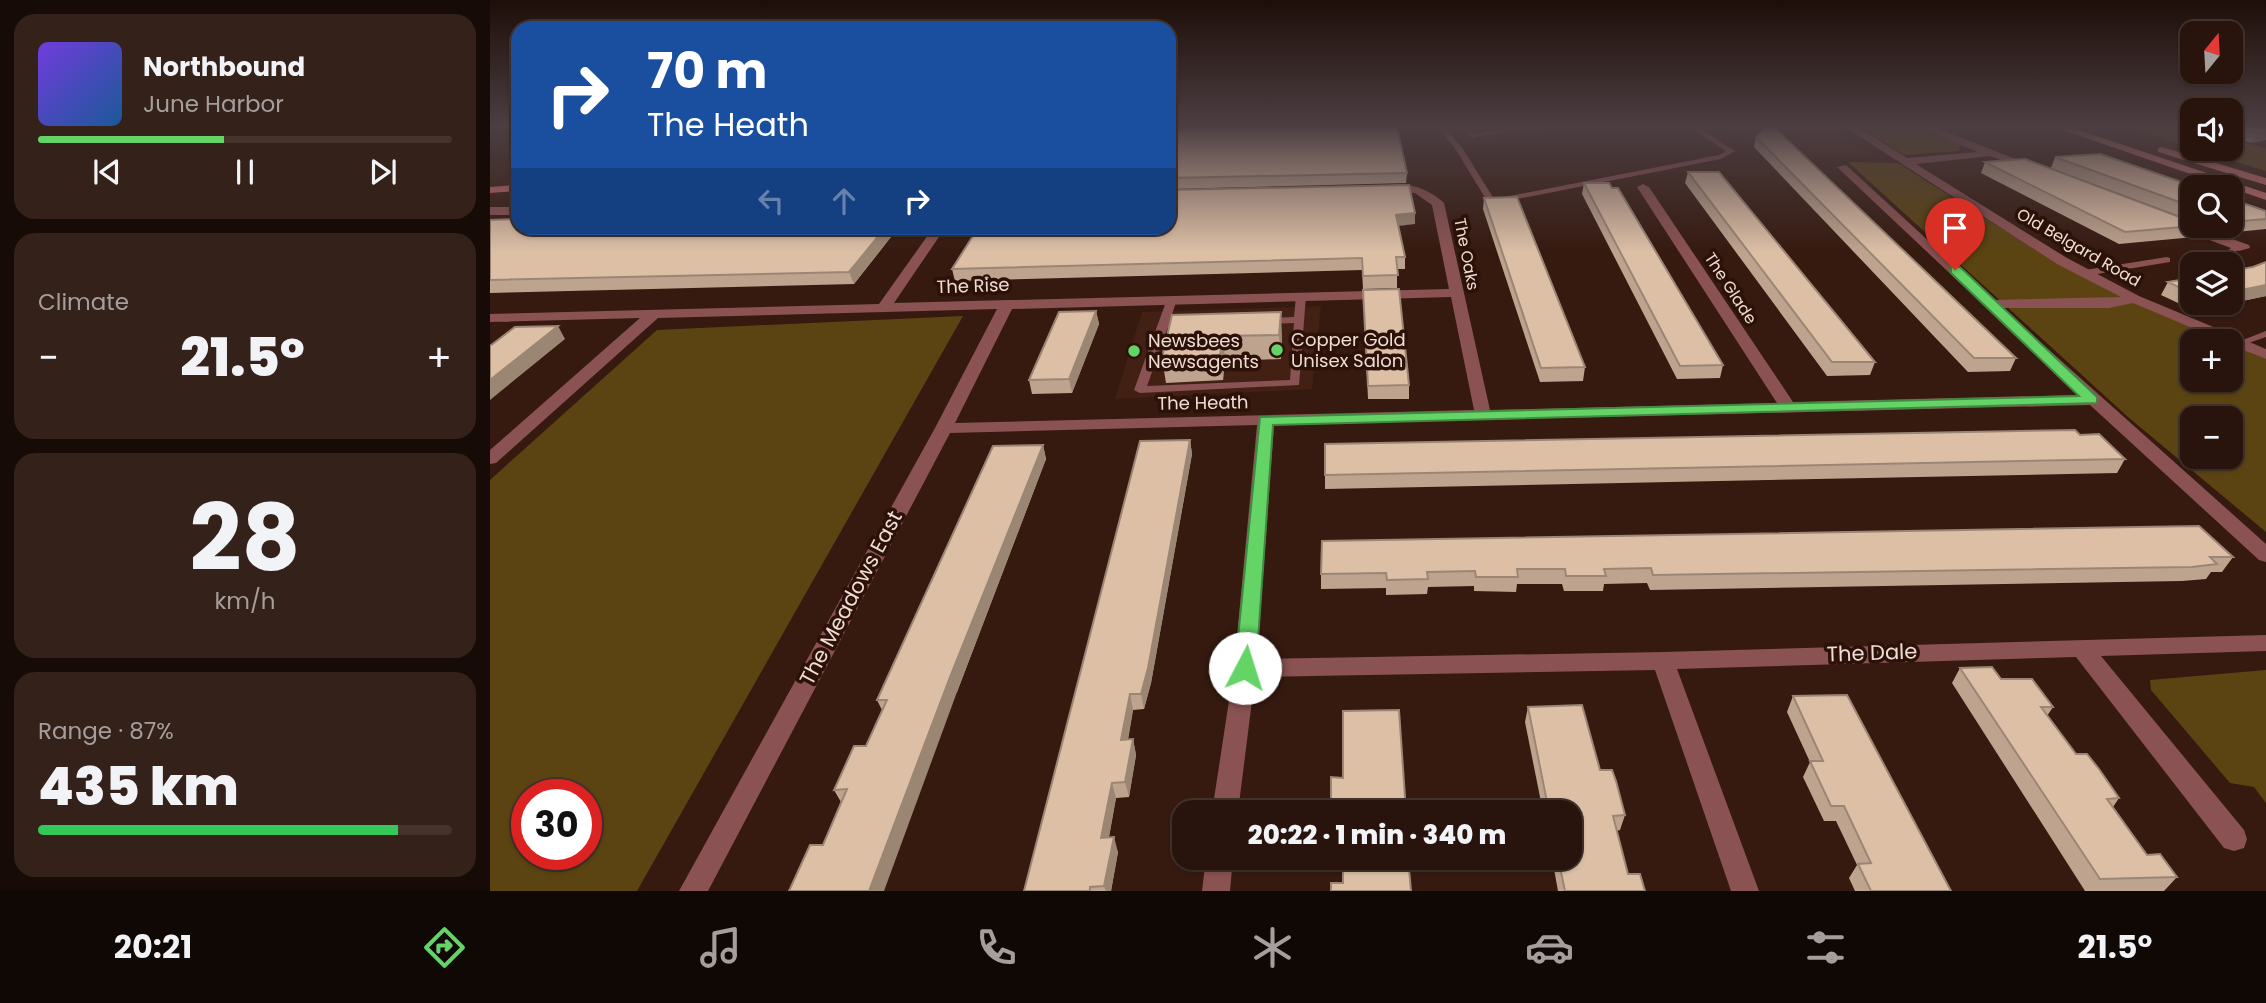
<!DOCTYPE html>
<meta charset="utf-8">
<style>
body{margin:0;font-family:Poppins,sans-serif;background:#34211a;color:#f1f3f6;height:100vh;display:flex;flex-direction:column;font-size:26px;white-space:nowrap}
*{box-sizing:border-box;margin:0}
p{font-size:23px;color:#a59e9d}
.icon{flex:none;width:38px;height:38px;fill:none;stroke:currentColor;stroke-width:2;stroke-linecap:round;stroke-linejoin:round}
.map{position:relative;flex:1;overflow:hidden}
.details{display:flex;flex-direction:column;gap:14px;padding:14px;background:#160b07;width:490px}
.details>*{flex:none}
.guide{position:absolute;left:21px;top:21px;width:665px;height:214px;border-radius:21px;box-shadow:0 2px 5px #0004,0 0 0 2px #44332d;background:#1a4fa0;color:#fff;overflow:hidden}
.needle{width:46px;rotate:18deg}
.tools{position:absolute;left:1690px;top:21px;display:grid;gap:14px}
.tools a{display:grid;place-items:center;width:63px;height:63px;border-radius:14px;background:#28140c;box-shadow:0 2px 5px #0004,0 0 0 2px #44332d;font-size:35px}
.speed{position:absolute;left:21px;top:779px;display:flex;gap:14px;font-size:35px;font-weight:700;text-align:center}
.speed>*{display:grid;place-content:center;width:91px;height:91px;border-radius:50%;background:#28140c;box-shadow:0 2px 5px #0004,0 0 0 2px #44332d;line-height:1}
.speed .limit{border:10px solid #d22;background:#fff;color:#111}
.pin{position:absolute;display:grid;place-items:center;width:60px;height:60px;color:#fff;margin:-72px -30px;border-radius:50% 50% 50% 0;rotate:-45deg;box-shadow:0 0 7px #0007}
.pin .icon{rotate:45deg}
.me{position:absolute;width:77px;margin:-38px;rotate:5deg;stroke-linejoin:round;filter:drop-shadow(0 0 5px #0008)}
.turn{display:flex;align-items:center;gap:24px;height:147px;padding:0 21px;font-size:32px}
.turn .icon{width:91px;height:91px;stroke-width:2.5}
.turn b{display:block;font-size:49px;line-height:60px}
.lanes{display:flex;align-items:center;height:66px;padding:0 21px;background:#0003;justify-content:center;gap:35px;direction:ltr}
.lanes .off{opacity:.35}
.big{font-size:52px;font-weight:800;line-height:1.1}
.details .widget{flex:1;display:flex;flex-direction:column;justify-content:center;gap:10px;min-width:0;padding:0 24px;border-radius:21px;background:#34211a}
.details .dial{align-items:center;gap:0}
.dial b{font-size:91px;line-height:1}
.song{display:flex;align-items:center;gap:21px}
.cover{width:84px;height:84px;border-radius:10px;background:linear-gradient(135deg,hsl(260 70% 55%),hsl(210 70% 35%))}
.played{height:7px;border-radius:4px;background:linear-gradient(90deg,#65d467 45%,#44332d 45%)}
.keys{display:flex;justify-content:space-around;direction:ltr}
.heat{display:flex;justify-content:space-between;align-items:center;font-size:38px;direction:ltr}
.charge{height:10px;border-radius:5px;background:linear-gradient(90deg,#34c759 87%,#44332d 0)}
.trip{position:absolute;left:682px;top:800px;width:410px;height:70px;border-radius:21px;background:#28140c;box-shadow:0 2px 5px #0004,0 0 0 2px #44332d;font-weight:800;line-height:70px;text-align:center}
.dock{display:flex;height:112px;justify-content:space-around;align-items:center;background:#100805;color:#a59e9d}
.dock .icon{width:49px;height:49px}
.dock .current{color:#65d467}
.dock b{font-size:32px;color:#f1f3f6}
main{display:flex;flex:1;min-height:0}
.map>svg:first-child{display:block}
.built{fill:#422013}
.green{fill:#5b4412;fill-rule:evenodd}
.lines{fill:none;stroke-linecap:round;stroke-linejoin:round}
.lane{fill:#8a5252;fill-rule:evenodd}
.street{fill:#8a5252;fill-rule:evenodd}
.secondary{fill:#c56b6c;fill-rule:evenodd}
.wall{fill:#bea48f}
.shaded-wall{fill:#9b8674}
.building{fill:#ddbfa6;stroke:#9b8674;stroke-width:2}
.route{fill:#65d467;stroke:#428a43;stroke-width:2}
.poi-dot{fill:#65d467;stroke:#2b1107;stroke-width:2.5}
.labels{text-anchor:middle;stroke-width:7;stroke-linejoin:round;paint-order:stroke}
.far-street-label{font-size:16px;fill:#efdcd4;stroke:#2b1107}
.street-label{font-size:18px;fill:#efdcd4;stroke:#2b1107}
.poi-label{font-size:18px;fill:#efdcd4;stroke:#2b1107;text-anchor:start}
.near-street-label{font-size:21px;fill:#efdcd4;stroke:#2b1107}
</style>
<main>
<section class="details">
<div class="widget">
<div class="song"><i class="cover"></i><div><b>Northbound</b><p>June Harbor</p></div></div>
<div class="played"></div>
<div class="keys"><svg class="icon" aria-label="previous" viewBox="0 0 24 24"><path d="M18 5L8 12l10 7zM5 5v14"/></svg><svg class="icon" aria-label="pause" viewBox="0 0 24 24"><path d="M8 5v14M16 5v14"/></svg><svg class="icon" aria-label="next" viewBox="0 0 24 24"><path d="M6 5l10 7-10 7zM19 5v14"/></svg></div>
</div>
<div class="widget"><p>Climate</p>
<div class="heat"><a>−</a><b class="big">21.5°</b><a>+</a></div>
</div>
<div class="widget dial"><b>28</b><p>km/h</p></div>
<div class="widget"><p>Range · 87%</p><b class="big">435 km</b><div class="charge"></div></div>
</section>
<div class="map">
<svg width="1776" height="891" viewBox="0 0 1776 891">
<rect width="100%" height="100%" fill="#361a10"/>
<!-- built -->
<path class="built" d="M956,127H1106L973,148Z
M1218,127H1340L1385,156L1275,154Z
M831,306L822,389L625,399L652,312Z"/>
<!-- green -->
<path class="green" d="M1371,127H1428L1471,145L1468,151L1414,155Z
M1637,127L1703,129V148Z
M1741,139L1776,148V171L1705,149H1741Z
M1358,162L1408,163L1566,263L1658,309L1735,341H1703V380H1741V344L1776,359V532L1638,417ZM1703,418H1741V457H1703Z
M473,316L147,891H0V480L167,330ZM37,794H96V854H37Z
M1776,670V803L1764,787L1740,783L1661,690L1660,680Z"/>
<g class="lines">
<!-- lane -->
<path class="lane" d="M948,127H955L973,149L1004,199L1229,155L1236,151L1199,127H1208L1245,151L1231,159L1002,204H999L966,150Z
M970,127H977L984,134L1021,127H1039L982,138Z
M1749,243L1753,246L1735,260L1737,264H1729L1725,259L1727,257Z
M1677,257L1680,258V262L1595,276L1590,273L1595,270Z
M811,293L816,296L809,385L650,393L644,390L677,299L682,296L687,299L680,321L684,324L678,327L657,386L800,380L804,323L777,324L772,321L777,318L804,317L806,296Z
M1776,331V337L1750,346L1745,343Z"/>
<!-- street -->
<path class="street" d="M1355,127H1368L1417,158L1488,152L1429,127H1444L1546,167V171L1542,172L1500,156L1426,164L1577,258L1649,296L1776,349V359L1741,345V341H1733L1643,303L1619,308H1512L1776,544V562L1769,560L1600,405L784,425L767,659L1173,652L1776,635V651L1611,656L1754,830L1757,839L1754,848L1744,851L1734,848L1586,657L1187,669L1269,891H1241L1165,670L765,677L748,812H722L744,668L767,425L460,433L218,891H189L445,428L507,309L168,318L6,463L0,464V450L150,318L0,322V314L389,304L443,228H455L404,303L959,289L942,205L925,193L892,191L890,189C908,177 940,189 954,203L1000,410L1287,403L1147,187L1153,184L1159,187L1303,402L1589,395L1347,167L1356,165L1503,300L1631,297L1567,264ZM961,297L984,410L465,423L522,309Z
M0,207H28V215H0Z
M1686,219L1759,245L1760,248L1749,251L1682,226V220Z
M716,858H743L740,891H712Z"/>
<!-- secondary -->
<path class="secondary" d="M679,127H686L679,131Z
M1564,127H1580L1776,193V200Z
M1672,147L1776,178V185L1668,152V148Z
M28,185V191L0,193V187Z"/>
</g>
<!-- wall -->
<path class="wall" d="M1741,127H1776V140L1762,143L1741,137Z
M679,130L917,173L916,183L679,189Z
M1266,137L1526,358L1520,371L1478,372L1264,147Z
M1565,157L1703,187V221L1561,168Z
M1495,162L1703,226H1710L1704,237L1629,244L1491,173Z
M1198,172L1385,362L1380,375L1337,376L1195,183Z
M1094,183L1233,365L1230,378L1187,379L1092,194Z
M994,198L1095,367L1093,381L1050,382L993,209Z
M1741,199L1776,211V229L1736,233L1715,226H1741Z
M0,220L28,228H408L364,284L0,293Z
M925,224L908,226L915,257V269H907V288L873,289L872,270L465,281L462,269Z
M1776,262V296L1705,311L1671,295L1678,282L1703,278V303H1741L1763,267Z
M873,290L919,385V399H878Z
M606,311L609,324L582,393L542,394L539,380Z
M682,315L792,336L791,359L735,361L733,380L676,383L672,358Z
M1590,435L1635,459L1627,473L835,489V475Z
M700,440L702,454L661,683L654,709L643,710L638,740L643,739L646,755L639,797L626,798L619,837L628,852L621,891H534Z
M553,445L556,459L467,692L333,845L351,802L344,790L376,746L392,710L387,700Z
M832,541L1743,557L1732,572H1721L1716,579L1692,581L1160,590L1157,583L1114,584L1113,591H1074L1072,584H1027L1026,592L984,591V586L938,587L937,594L896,595V588L831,589V574Z
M1470,668L1511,679L1563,707L1557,716L1586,754L1629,798L1623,807L1657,855L1687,877L1674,891H1595L1462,683Z
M1303,696L1461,891H1365L1359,878L1367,865L1346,821H1334L1313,777L1320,762L1297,712Z
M1038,707L1110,770L1135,815L1130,830L1126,831L1138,874L1155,891H1068L1062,858H1080V812H1053L1035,722Z"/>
<!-- shaded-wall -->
<path class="shaded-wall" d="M1776,131V140L1762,143L1767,133Z
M925,213V224L906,226V215Z
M395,228H408L364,284L359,272Z
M1776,285V296L1705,311L1709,303H1741V292Z
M606,311L609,324L582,393L579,379Z
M791,312L792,336L791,359L789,335Z
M68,326L75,339L0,400V380Z
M733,336L735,361L733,380L730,355Z
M700,440L702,454L661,683L654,709L651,694Z
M553,445L556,459L467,692L394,891H379L460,677Z
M640,694L643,710L635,755L631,740Z
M643,739L646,755L639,797L635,782Z
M622,783L626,798L616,853L611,838Z
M624,837L628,852L621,891H616L614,886Z"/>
<!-- building -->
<path class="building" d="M708,127H907L917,173L679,178V130Z
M1276,127H1284L1526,358H1484L1266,137Z
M1747,127H1776V131L1767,133Z
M1610,154L1706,187H1703V207L1565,157Z
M1535,159L1703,222V226L1635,232L1495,162Z
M1198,172H1229L1385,362H1342Z
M1094,183H1119L1122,188H1128L1233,365L1190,366Z
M919,185L925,213L906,215L915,257H906L908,275L873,276L872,258L462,269L488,228H679V190Z
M1027,197L1095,367L1051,368L994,198Z
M1741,199L1776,211V219L1741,222Z
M28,219V228H395L359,272L0,280V220Z
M1776,262V285L1741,292V271L1763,267Z
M1703,278V294L1678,282Z
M909,289L919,385L878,386L873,290Z
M606,311L579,379L539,380L569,312Z
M791,312L789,335L733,336L730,355L672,358L682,315Z
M68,326L0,380V346L25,327Z
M1585,430L1590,435L1609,434L1635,459L835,475V444Z
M700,440L658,668L651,694H640L631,740L643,739L635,782L622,783L611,838L624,837L614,886L600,887V891H534L650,441Z
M553,445L460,677L379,891H299L320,845H333L357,789L344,790L355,766L364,746H376L397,700H387L503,446Z
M1709,526L1743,557H1720L1727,564L1702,567L1163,575L1161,568L1114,569L1116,576H1076L1075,569H1027L1028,577H986L985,571L937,572L938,579L897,580L896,573L831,574L832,541Z
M1502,667L1511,679H1542L1563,707H1551L1586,754H1597L1609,769L1629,798L1617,799L1657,855L1670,854L1687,877L1610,879L1470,668Z
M1357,695L1461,891H1381L1368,864L1381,863L1354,806H1341L1320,761H1333L1303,696Z
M1092,705L1110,770H1122L1126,781L1135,815L1123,816L1138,874H1150L1155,891H1075L1068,858H1080V812H1059L1038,707Z
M909,710L916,812H841V777L853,778V711Z
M853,858H918L921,891H841V883H853Z"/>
<!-- sky -->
<linearGradient id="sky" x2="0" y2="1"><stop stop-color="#1e0e09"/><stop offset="0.5" stop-color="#4c3e42"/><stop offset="1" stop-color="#4c3e42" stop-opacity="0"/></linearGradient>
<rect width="1776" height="252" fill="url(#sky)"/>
<!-- route -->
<path class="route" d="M1461,267H1470L1607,397V403L783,425L766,668L763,674H748L745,668L770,417L1589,396L1461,273Z"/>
<!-- markers -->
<g class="poi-dot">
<circle cx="787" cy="350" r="7"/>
<circle cx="644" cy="351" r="7"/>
</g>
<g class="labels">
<!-- far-street labels -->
<g class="far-street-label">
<text transform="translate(1589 247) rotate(30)" y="6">Old Belgard Road</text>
<text transform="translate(977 254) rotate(79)" y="6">The Oaks</text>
<text transform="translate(1241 288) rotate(57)" y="6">The Glade</text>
</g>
<!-- street labels -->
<g class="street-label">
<text transform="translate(483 286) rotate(-2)" y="6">The Rise</text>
<text transform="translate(713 403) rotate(-1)" y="6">The Heath</text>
</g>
<!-- poi labels -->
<g class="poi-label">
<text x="801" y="346">Copper Gold<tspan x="801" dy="21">Unisex Salon</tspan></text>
<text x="658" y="347">Newsbees<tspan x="658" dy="21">Newsagents</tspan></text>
</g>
<!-- near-street labels -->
<g class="near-street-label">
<text transform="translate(361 598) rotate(-62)" y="7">The Meadows East</text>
<text transform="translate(1382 653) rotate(-2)" y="7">The Dale</text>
</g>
</g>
</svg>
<div class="tools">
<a><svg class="needle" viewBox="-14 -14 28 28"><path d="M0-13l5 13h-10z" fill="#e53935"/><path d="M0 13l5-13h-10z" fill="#a59e9d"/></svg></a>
<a><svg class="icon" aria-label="sound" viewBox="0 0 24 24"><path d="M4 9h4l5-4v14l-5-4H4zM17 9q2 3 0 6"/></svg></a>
<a><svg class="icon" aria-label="search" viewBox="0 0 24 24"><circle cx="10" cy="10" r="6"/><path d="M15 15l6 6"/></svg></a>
<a><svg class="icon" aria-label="layers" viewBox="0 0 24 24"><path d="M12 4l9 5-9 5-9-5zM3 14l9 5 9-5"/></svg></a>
<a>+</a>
<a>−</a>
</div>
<div class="speed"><div class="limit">30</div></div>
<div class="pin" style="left:1465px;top:270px;background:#d93025"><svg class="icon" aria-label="arrive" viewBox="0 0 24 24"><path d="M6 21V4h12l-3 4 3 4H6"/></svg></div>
<svg class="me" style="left:755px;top:668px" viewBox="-20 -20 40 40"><circle r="19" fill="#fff"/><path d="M0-13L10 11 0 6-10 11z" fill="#65d467"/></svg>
<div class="trip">20:22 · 1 min · 340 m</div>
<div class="guide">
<div class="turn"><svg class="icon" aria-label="right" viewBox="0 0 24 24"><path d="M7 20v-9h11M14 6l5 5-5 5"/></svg><div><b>70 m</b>The Heath</div></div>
<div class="lanes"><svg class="icon off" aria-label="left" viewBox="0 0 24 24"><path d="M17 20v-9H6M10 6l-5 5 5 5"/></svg><svg class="icon off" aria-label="ahead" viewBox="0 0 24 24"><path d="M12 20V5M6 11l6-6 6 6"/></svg><svg class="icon" aria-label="right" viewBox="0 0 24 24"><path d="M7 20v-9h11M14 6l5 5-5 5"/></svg></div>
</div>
</div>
</main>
<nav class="dock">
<b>20:21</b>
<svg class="icon current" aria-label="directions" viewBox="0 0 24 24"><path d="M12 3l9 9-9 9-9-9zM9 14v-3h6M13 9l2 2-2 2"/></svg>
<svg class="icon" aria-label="music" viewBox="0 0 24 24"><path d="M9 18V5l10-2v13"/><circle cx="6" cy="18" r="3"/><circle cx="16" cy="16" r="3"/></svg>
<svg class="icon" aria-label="phone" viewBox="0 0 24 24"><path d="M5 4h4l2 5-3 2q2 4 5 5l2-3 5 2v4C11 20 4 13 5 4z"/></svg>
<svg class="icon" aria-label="climate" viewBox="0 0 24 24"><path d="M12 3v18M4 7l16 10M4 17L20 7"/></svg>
<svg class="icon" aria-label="car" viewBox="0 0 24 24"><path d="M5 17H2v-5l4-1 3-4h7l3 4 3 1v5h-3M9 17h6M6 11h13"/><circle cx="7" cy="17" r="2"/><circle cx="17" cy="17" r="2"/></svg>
<svg class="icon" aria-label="filters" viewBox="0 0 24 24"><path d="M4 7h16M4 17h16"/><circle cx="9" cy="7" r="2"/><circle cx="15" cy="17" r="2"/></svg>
<b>21.5°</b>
</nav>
